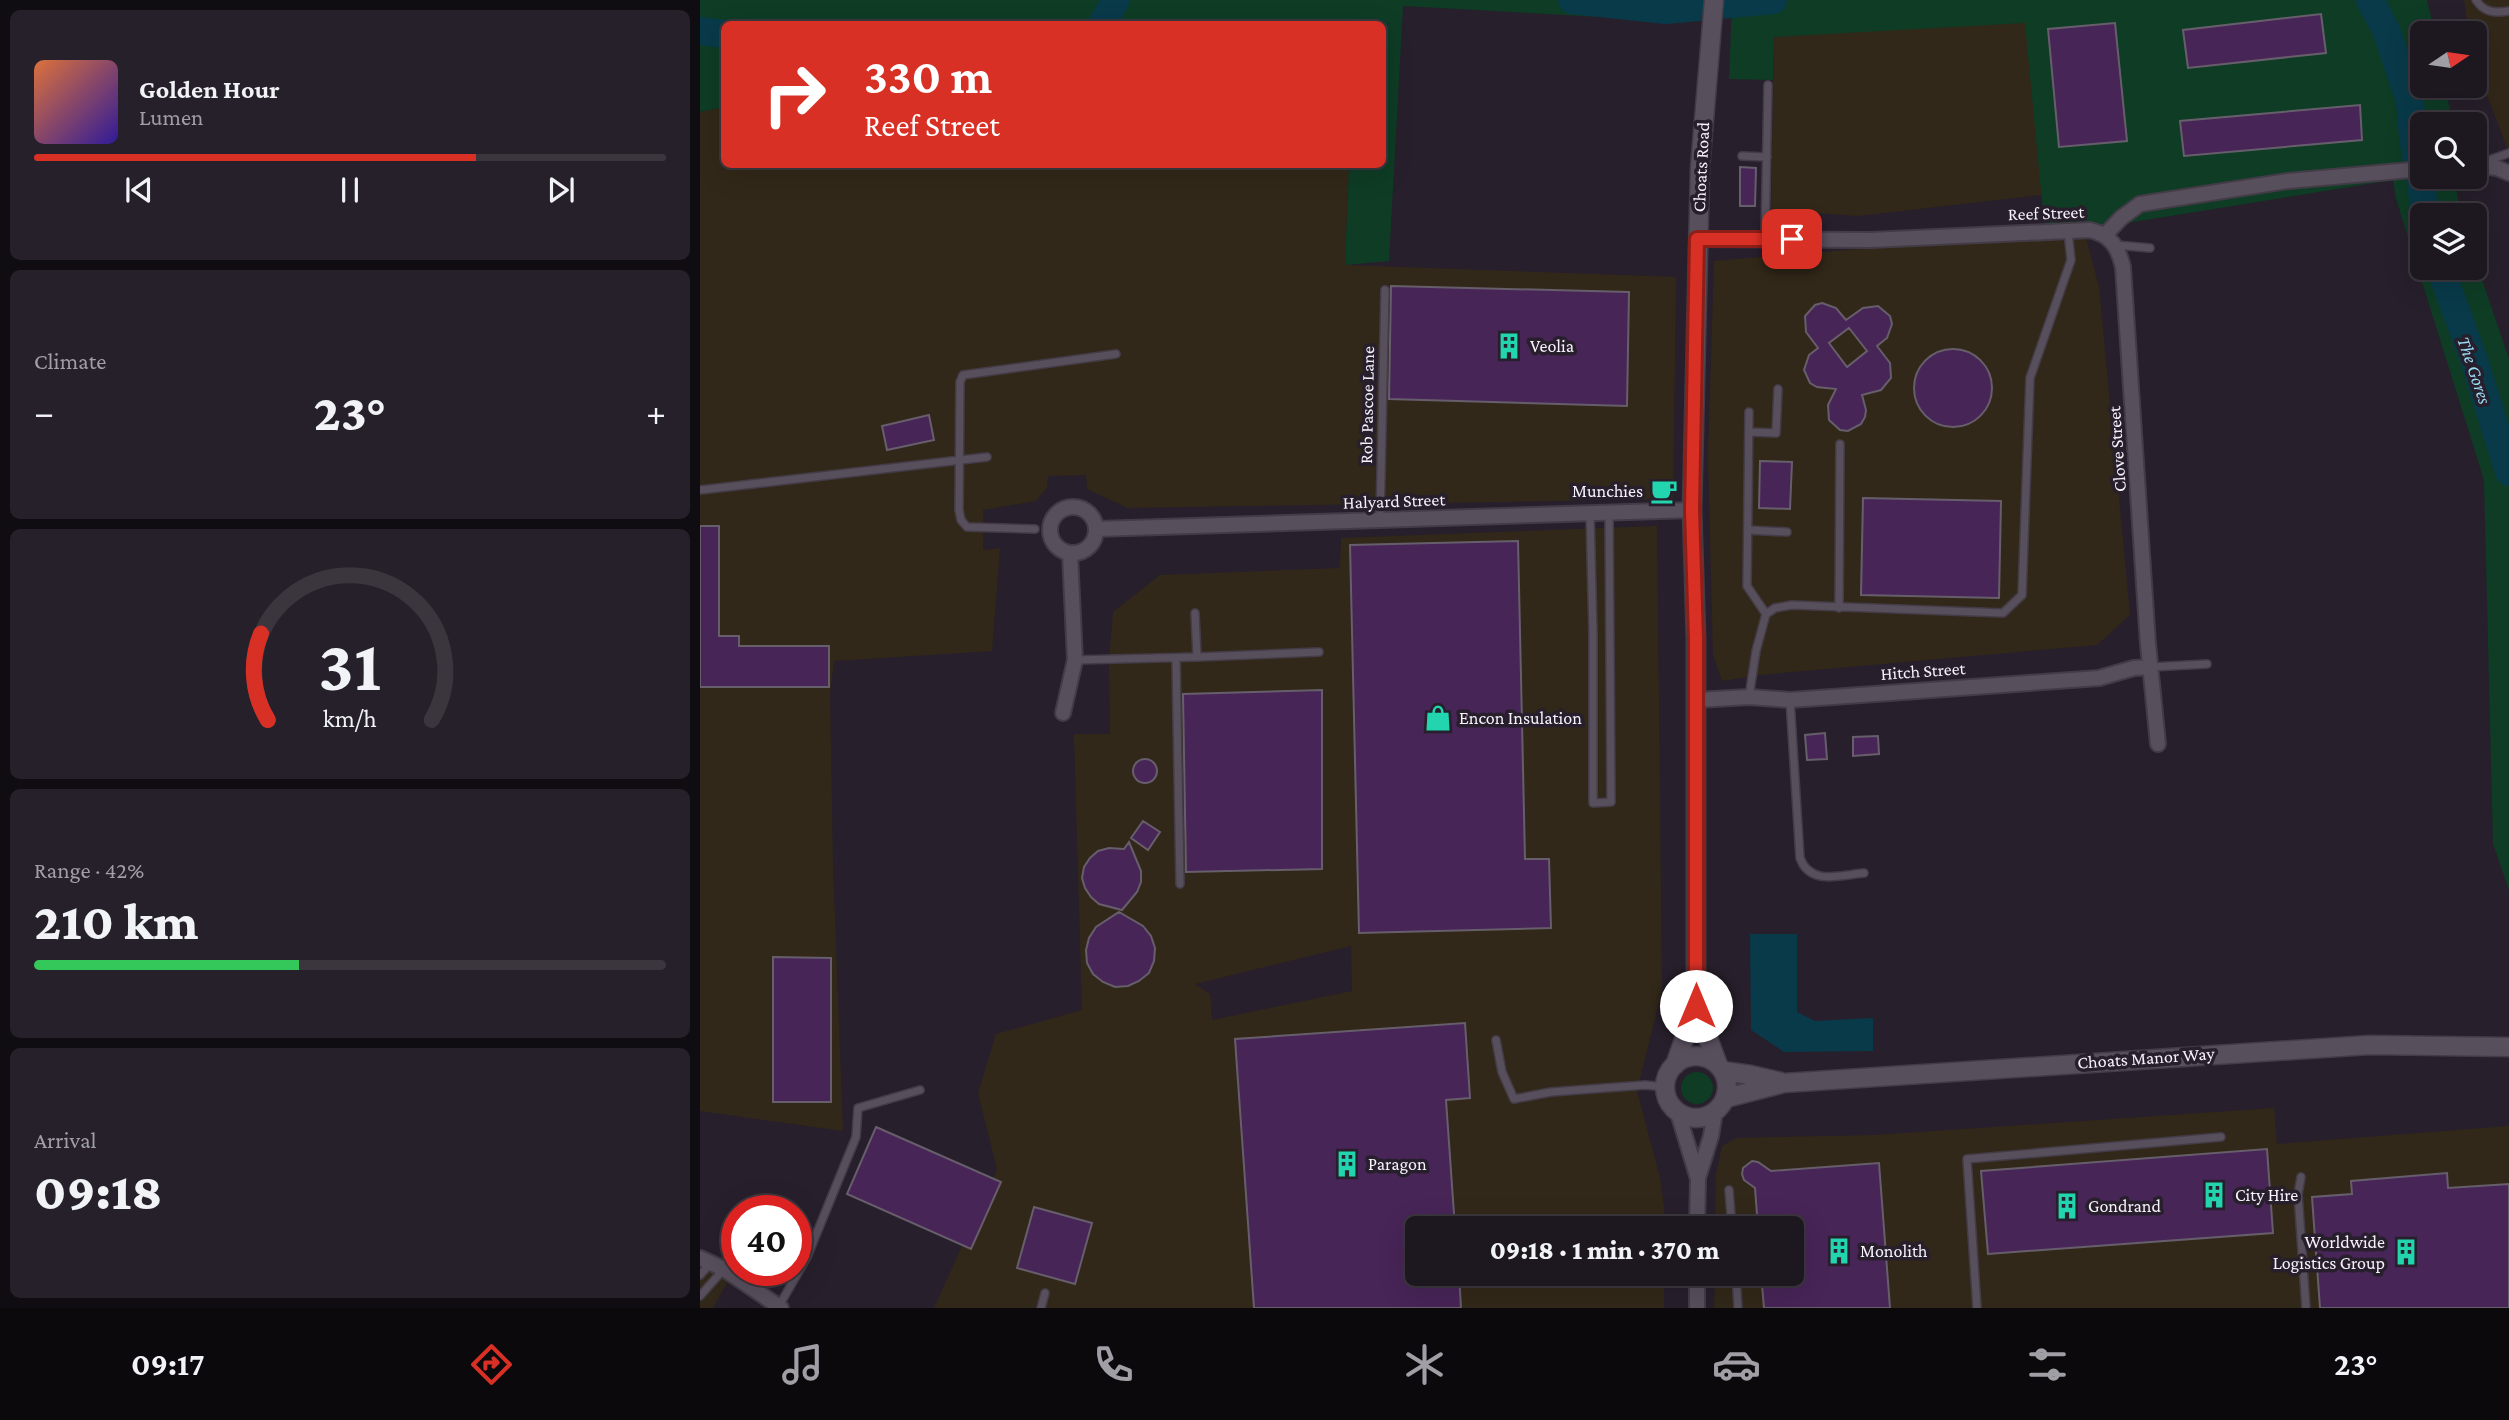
<!DOCTYPE html>
<meta charset="utf-8">
<style>
body{margin:0;font-family:"Crimson Pro",serif;background:#252029;color:#f1f3f6;height:100vh;display:flex;flex-direction:column;font-size:26px;white-space:nowrap}
*{box-sizing:border-box;margin:0}
p{font-size:23px;color:#a09fa5}
.icon{flex:none;width:38px;height:38px;fill:none;stroke:currentColor;stroke-width:2;stroke-linecap:round;stroke-linejoin:round}
.map{position:relative;flex:1;overflow:hidden}
.side{display:flex;flex-direction:column;gap:10px;padding:10px;background:#100d12;width:700px}
.side>*{flex:none}
.hud{position:absolute;left:21px;top:21px;width:665px;height:147px;border-radius:10px;box-shadow:0 7px 28px #0002,0 0 0 2px #3b363e;background:#d93025;color:#fff;overflow:hidden}
.needle{width:46px;rotate:77deg}
.fabs{position:absolute;left:1710px;top:21px;display:grid;gap:14px}
.fabs a{display:grid;place-items:center;width:77px;height:77px;border-radius:10px;background:#1d1720;box-shadow:0 7px 28px #0002,0 0 0 2px #3b363e;font-size:35px}
.speed{position:absolute;left:21px;top:1195px;display:flex;gap:14px;font-size:35px;font-weight:700;text-align:center}
.speed>*{display:grid;place-content:center;width:91px;height:91px;border-radius:50%;background:#1d1720;box-shadow:0 7px 28px #0002,0 0 0 2px #3b363e;line-height:1}
.speed .limit{border:10px solid #d22;background:#fff;color:#111}
.pin{position:absolute;display:grid;place-items:center;width:60px;height:60px;color:#fff;margin:-30px;border-radius:14px;box-shadow:0 4px 10px #0006}
.me{position:absolute;width:77px;margin:-38px;rotate:0deg;stroke-linejoin:round;filter:drop-shadow(0 0 5px #0008)}
.turn{display:flex;align-items:center;gap:24px;height:147px;padding:0 28px;font-size:32px}
.turn .icon{width:91px;height:91px;stroke-width:2.5}
.turn b{display:block;font-size:49px;line-height:60px}
.big{font-size:52px;font-weight:800;line-height:1.1}
.side .tile{flex:1;display:flex;flex-direction:column;justify-content:center;gap:10px;min-width:0;padding:0 24px;border-radius:10px;background:#252029}
.side .dial{align-items:center;gap:0}
.dial svg{height:182px;overflow:visible;fill:none;stroke:#3b363e;stroke-width:7;stroke-linecap:round;text-anchor:middle}
.dial text{fill:#f1f3f6;stroke:none}
.song{display:flex;align-items:center;gap:21px}
.cover{width:84px;height:84px;border-radius:10px;background:linear-gradient(135deg,hsl(20 70% 55%),hsl(250 70% 35%))}
.played{height:7px;border-radius:4px;background:linear-gradient(90deg,#d93025 70%,#3b363e 70%)}
.keys{display:flex;justify-content:space-around;direction:ltr}
.heat{display:flex;justify-content:space-between;align-items:center;font-size:38px;direction:ltr}
.charge{height:10px;border-radius:5px;background:linear-gradient(90deg,#34c759 42%,#3b363e 0)}
.trip{position:absolute;left:705px;top:1216px;width:399px;height:70px;border-radius:10px;background:#1d1720;box-shadow:0 7px 28px #0002,0 0 0 2px #3b363e;font-weight:800;line-height:70px;text-align:center}
.tab-bar{display:flex;height:112px;justify-content:space-around;align-items:center;background:#0c090d;color:#a09fa5}
.tab-bar .icon{width:49px;height:49px}
.tab-bar .selected{color:#d93025}
.tab-bar b{font-size:32px;color:#f1f3f6}
main{display:flex;flex:1;min-height:0}
.map>svg:first-child{display:block}
.industrial{fill:#322819;fill-rule:evenodd}
.green{fill:#0e3c25}
.water{fill:#093a49}
.lines{fill:none;stroke-linecap:round;stroke-linejoin:round}
.river{stroke:#093a49;stroke-width:28}
.building{fill:#472557;stroke:#675e6c;stroke-width:2;fill-rule:evenodd}
.service-casing{stroke:#433c47;stroke-width:10}
.minor-casing{stroke:#433c47;stroke-width:18}
.tertiary-casing{stroke:#433c47;stroke-width:21}
.service{stroke:#584f5d;stroke-width:7}
.minor{stroke:#584f5d;stroke-width:14}
.tertiary{stroke:#584f5d;stroke-width:18}
.route-casing{stroke:#8d1f18;stroke-width:18}
.route{stroke:#d93025;stroke-width:12}
.labels{text-anchor:middle;stroke-width:7;stroke-linejoin:round;paint-order:stroke}
.street-label{font-size:18px;fill:#f6f1fa;stroke:#271f2b}
.poi-label{font-size:18px;fill:#f6f1fa;stroke:#271f2b;text-anchor:start}
.water-label{font-size:19px;font-style:italic;fill:#9bdcf5;stroke:#271f2b}
</style>
<main>
<section class="side">
<div class="tile">
<div class="song"><i class="cover"></i><div><b>Golden Hour</b><p>Lumen</p></div></div>
<div class="played"></div>
<div class="keys"><svg class="icon" aria-label="previous" viewBox="0 0 24 24"><path d="M18 5L8 12l10 7zM5 5v14"/></svg><svg class="icon" aria-label="pause" viewBox="0 0 24 24"><path d="M8 5v14M16 5v14"/></svg><svg class="icon" aria-label="next" viewBox="0 0 24 24"><path d="M6 5l10 7-10 7zM19 5v14"/></svg></div>
</div>
<div class="tile"><p>Climate</p>
<div class="heat"><a>−</a><b class="big">23°</b><a>+</a></div>
</div>
<div class="tile dial"><svg viewBox="0 0 100 80">
<path d="M14 69A42 42 0 1 1 86 69"/>
<path d="M14 69A42 42 0 0 1 11 31" stroke="#d93025"/>
<text x="50" y="56" font-size="32" font-weight="700">31</text>
<text x="50" y="72" font-size="11">km/h</text>
</svg></div>
<div class="tile"><p>Range · 42%</p><b class="big">210 km</b><div class="charge"></div></div>
<div class="tile"><p>Arrival</p><b class="big">09:18</b></div>
</section>
<div class="map">
<svg width="1809" height="1308" viewBox="0 0 1809 1308">
<rect width="100%" height="100%" fill="#271f2b"/>
<!-- industrial -->
<path class="industrial" d="M1596,0L1341,195L1158,216L1071,210L1074,37Z
M1764,0H1809V153L1775,64L1774,33H1769Z
M24,107V164L649,165L645,265L976,277L973,499L428,508L387,489L386,475L348,476L347,488L336,501L283,510V550L300,548L292,651L134,661L130,694L133,867L143,1131L0,1111V112Z
M1384,230L1399,287L1430,615L1397,645L1059,675L1022,681L1013,654L1008,457L1014,261Z
M957,526L962,990L937,1091L960,1178L964,1207V1228H718V1274H964V1308H234L297,1169L278,1093L296,1034L382,1010L374,734H410L409,660L413,612L460,575L640,568L641,538ZM651,946L652,991L512,1020L510,994L495,984Z
M1574,1108L1577,1144L1809,1126V1308H1014L1015,1274H1092V1228H1015L1016,1174L1022,1146L1036,1138L1175,1135Z
M0,1267L29,1279L13,1308H0Z"/>
<!-- green -->
<path class="green" d="M0,0H994L990,22L703,6L689,261L645,265L649,165L682,164V24H24V107L0,112Z
M1032,0H1727L1735,33H1722V86H1745L1753,124H1722V161L1700,163L1694,179L1722,176L1754,177L1761,215H1722V268H1774L1775,259L1809,359V890L1793,844L1784,480L1696,199L1693,180L1384,230L1345,233L1325,23L1074,37L1073,80L1029,79Z
M981 1088a16 16 0 1 1 32 0a16 16 0 1 1-32 0Z"/>
<!-- water -->
<path class="water" d="M1050,934H1097V1012L1115,1021L1173,1018V1051L1084,1052L1051,1030Z"/>
<g class="lines">
<!-- river -->
<path class="river" d="M872,0L966,10L1073,0
M1670,0L1686,30L1710,101L1713,138L1726,215
M402,24L416,0
M0,31L24,34
M1740,268L1773,357L1809,472"/>
</g>
<!-- building -->
<path class="building" d="M1621,14L1626,53L1488,68L1483,30Z
M1415,23L1427,141L1359,147L1348,29Z
M1660,105L1662,140L1484,156L1480,121Z
M1040,167L1056,168L1055,206H1040Z
M691,286L929,292L927,406L689,399Z
M1122,303L1136,308L1146,320L1163,308L1178,306L1190,316L1192,324L1187,338L1177,346L1190,363L1191,378L1181,390L1162,395L1166,410L1165,417L1161,424L1148,431L1140,430L1129,420L1128,405L1136,389L1117,387L1110,383L1104,370L1109,355L1118,348L1106,332L1105,316L1115,305ZM1149,328L1167,351L1147,367L1129,343Z
M1214 388a39 39 0 1 1 78 0a39 39 0 1 1-78 0Z
M229,415L234,440L187,450L182,426Z
M1060,461L1092,462L1090,509L1059,508Z
M1163,498L1301,501L1299,598L1161,595Z
M0,526H19V636H39V646H129V687H0Z
M818,541L825,859H849L851,928L659,933L650,545Z
M622,690V869L486,872L483,694Z
M1125,733L1127,759L1107,760L1105,735Z
M1178,736L1179,754L1153,756V737Z
M433 771a12 12 0 1 1 24 0a12 12 0 1 1-24 0Z
M443,821L460,832L448,850L431,838Z
M429,842L441,871V882L437,892L422,910L399,904L391,897L385,888L382,878L384,867L390,858L398,851L409,848L424,849Z
M419,912L443,926L451,936L455,948L454,961L449,973L439,981L428,986L415,987L403,982L393,974L387,963L386,950L389,938L396,927Z
M73,957L131,958V1102H73Z
M765,1023L770,1098L746,1100L755,1228H718V1274H759L761,1308H554L535,1039Z
M176,1127L301,1182L271,1249L147,1194Z
M1567,1149L1573,1233L1288,1254L1281,1171Z
M1052,1161L1058,1162L1071,1171L1179,1163L1190,1308H1064L1061,1274H1092V1228H1058L1055,1188L1044,1180L1042,1174L1043,1168Z
M1747,1173L1748,1188L1809,1184V1308H1620L1612,1197L1652,1194L1651,1181Z
M334,1207L392,1223L375,1284L317,1268Z"/>
<g class="lines">
<!-- service casing -->
<g class="service-casing">
<path id="service" d="M1776,0C1784,13 1795,13 1809,11
M1042,156L1067,157
M1781,163L1809,153
M1065,239L1068,85
M1416,245L1450,248
M1049,412L1047,586L1066,614
M1049,432L1076,433L1078,389
M0,490L287,457
M890,513L893,634V803L911,802L909,513
M680,520L685,290
M335,529L267,527L261,520L259,510L260,382L263,375L416,354
M1048,530L1087,532
M1139,608L1140,444
M497,657L619,652
M476,658L480,884
M375,660L497,657L495,613
M1451,667L1507,664
M1049,697L1056,651L1066,614L1075,608L1092,605L1303,613L1322,595L1330,378L1371,260L1368,231
M1090,700L1100,858C1110,886 1141,875 1164,873
M796,1040L802,1072L814,1099L851,1092L945,1085L965,1087
M1601,1177L1598,1194L1606,1308
M1029,1190L1032,1228
M1036,1274L1038,1308
M0,1275L11,1263
M0,1296L24,1269
M79,1306L107,1257L156,1137L158,1108L220,1090
M341,1308L345,1293
M1277,1308L1267,1159L1521,1137"/>
</g>
<!-- minor casing -->
<g class="minor-casing">
<path id="minor" d="M1774,165L1797,168L1809,173
M1405,235L1421,218L1440,204L1588,181L1722,169
M997,239L1171,240L1390,230C1411,235 1418,247 1423,267L1448,644L1458,744
M350 530a23 23 0 1 1 46 0a23 23 0 1 1-46 0Z
M396,529L992,510
M996,700L1049,697L1090,700L1399,678L1434,668L1451,667
M363,713L375,660L370,554
M978,1113L998,1179L997,1228
M998,1178L1011,1136L1015,1112
M0,1258L24,1269L81,1308
M997,1308V1274"/>
</g>
<!-- tertiary casing -->
<g class="tertiary-casing">
<path id="tertiary" d="M996,1006L1018,1065
M965 1087a31 31 0 1 1 62 0a31 31 0 1 1-62 0Z
M975,1065L996,1006V639L992,510L1000,168L1014,0
M1023,1071L1051,1075L1081,1082
M1026,1098L1084,1083L1670,1045L1809,1047"/>
</g>
<!-- service -->
<use href="#service" class="service"/>
<!-- minor -->
<use href="#minor" class="minor"/>
<!-- tertiary -->
<use href="#tertiary" class="tertiary"/>
</g>
<g class="lines">
<!-- route casing -->
<g class="route-casing">
<path id="route" d="M996,1006V639L992,510L997,239H1092"/>
</g>
<!-- route -->
<use href="#route" class="route"/>
</g>
<!-- icons -->
<defs>
<g id="building-bare" transform="scale(2.1)"><path d="M-4-6H4V6H1V3H-1V6H-4ZM-2.5-4.3h1.7v1.8h-1.7ZM.8-4.3h1.7v1.8H.8ZM-2.5-1h1.7V.8h-1.7ZM.8-1h1.7V.8H.8Z" fill="#22d5af" stroke="#271f2b" stroke-width="2.5" paint-order="stroke"/></g>
<g id="cafe-bare" transform="scale(2.1)"><path d="M-5.5-4.5H6V0H3Q3 3.5 0 3.5H-2.5Q-5.5 3.5-5.5 0ZM3-3.2v2h1.7v-2ZM-6 4.5H4V6H-6Z" fill="#22d5af" stroke="#271f2b" stroke-width="2.5" paint-order="stroke"/></g>
<g id="shop-bare" transform="scale(2.1)"><path d="M-5-2.5h2.3a2.7 3.5 0 0 1 5.4 0H5L5.5 6h-11ZM-1.5-2.5h3a1.5 2.3 0 0 0-3 0Z" fill="#22d5af" stroke="#271f2b" stroke-width="2.5" paint-order="stroke"/></g>
</defs>
<g fill-rule="evenodd">
<use href="#building-bare" x="809" y="346"/>
<use href="#cafe-bare" x="964" y="491"/>
<use href="#shop-bare" x="738" y="718"/>
<use href="#building-bare" x="647" y="1164"/>
<use href="#building-bare" x="1514" y="1195"/>
<use href="#building-bare" x="1367" y="1206"/>
<use href="#building-bare" x="1139" y="1251"/>
<use href="#building-bare" x="1706" y="1252"/>
</g>
<g class="labels">
<!-- street labels -->
<g class="street-label">
<text transform="translate(1001 167) rotate(-87)" y="6">Choats Road</text>
<text transform="translate(1346 213) rotate(-2)" y="6">Reef Street</text>
<text transform="translate(667 405) rotate(-89)" y="6">Rob Pascoe Lane</text>
<text transform="translate(1417 449) rotate(-94)" y="6">Clove Street</text>
<text transform="translate(694 501) rotate(-2)" y="6">Halyard Street</text>
<text transform="translate(1223 671) rotate(-4)" y="6">Hitch Street</text>
<text transform="translate(1446 1058) rotate(-4)" y="6">Choats Manor Way</text>
</g>
<!-- poi labels -->
<g class="poi-label">
<text x="830" y="352">Veolia</text>
<text x="943" y="497" text-anchor="end">Munchies</text>
<text x="759" y="724">Encon Insulation</text>
<text x="668" y="1170">Paragon</text>
<text x="1535" y="1201">City Hire</text>
<text x="1388" y="1212">Gondrand</text>
<text x="1685" y="1248" text-anchor="end">Worldwide<tspan x="1685" dy="21">Logistics Group</tspan></text>
<text x="1160" y="1257">Monolith</text>
</g>
<!-- water labels -->
<g class="water-label">
<text transform="translate(1775 370) rotate(71)" y="7">The Gores</text>
</g>
</g>
</svg>
<div class="fabs">
<a><svg class="needle" viewBox="-14 -14 28 28"><path d="M0-13l5 13h-10z" fill="#e53935"/><path d="M0 13l5-13h-10z" fill="#a09fa5"/></svg></a>
<a><svg class="icon" aria-label="search" viewBox="0 0 24 24"><circle cx="10" cy="10" r="6"/><path d="M15 15l6 6"/></svg></a>
<a><svg class="icon" aria-label="layers" viewBox="0 0 24 24"><path d="M12 4l9 5-9 5-9-5zM3 14l9 5 9-5"/></svg></a>
</div>
<div class="speed"><div class="limit">40</div></div>
<div class="pin" style="left:1092px;top:239px;background:#d93025"><svg class="icon" aria-label="arrive" viewBox="0 0 24 24"><path d="M6 21V4h12l-3 4 3 4H6"/></svg></div>
<svg class="me" style="left:996px;top:1006px" viewBox="-20 -20 40 40"><circle r="19" fill="#fff"/><path d="M0-13L10 11 0 6-10 11z" fill="#d93025"/></svg>
<div class="trip">09:18 · 1 min · 370 m</div>
<div class="hud">
<div class="turn"><svg class="icon" aria-label="right" viewBox="0 0 24 24"><path d="M7 20v-9h11M14 6l5 5-5 5"/></svg><div><b>330 m</b>Reef Street</div></div>
</div>
</div>
</main>
<nav class="tab-bar">
<b>09:17</b>
<svg class="icon selected" aria-label="directions" viewBox="0 0 24 24"><path d="M12 3l9 9-9 9-9-9zM9 14v-3h6M13 9l2 2-2 2"/></svg>
<svg class="icon" aria-label="music" viewBox="0 0 24 24"><path d="M9 18V5l10-2v13"/><circle cx="6" cy="18" r="3"/><circle cx="16" cy="16" r="3"/></svg>
<svg class="icon" aria-label="phone" viewBox="0 0 24 24"><path d="M5 4h4l2 5-3 2q2 4 5 5l2-3 5 2v4C11 20 4 13 5 4z"/></svg>
<svg class="icon" aria-label="climate" viewBox="0 0 24 24"><path d="M12 3v18M4 7l16 10M4 17L20 7"/></svg>
<svg class="icon" aria-label="car" viewBox="0 0 24 24"><path d="M5 17H2v-5l4-1 3-4h7l3 4 3 1v5h-3M9 17h6M6 11h13"/><circle cx="7" cy="17" r="2"/><circle cx="17" cy="17" r="2"/></svg>
<svg class="icon" aria-label="filters" viewBox="0 0 24 24"><path d="M4 7h16M4 17h16"/><circle cx="9" cy="7" r="2"/><circle cx="15" cy="17" r="2"/></svg>
<b>23°</b>
</nav>
